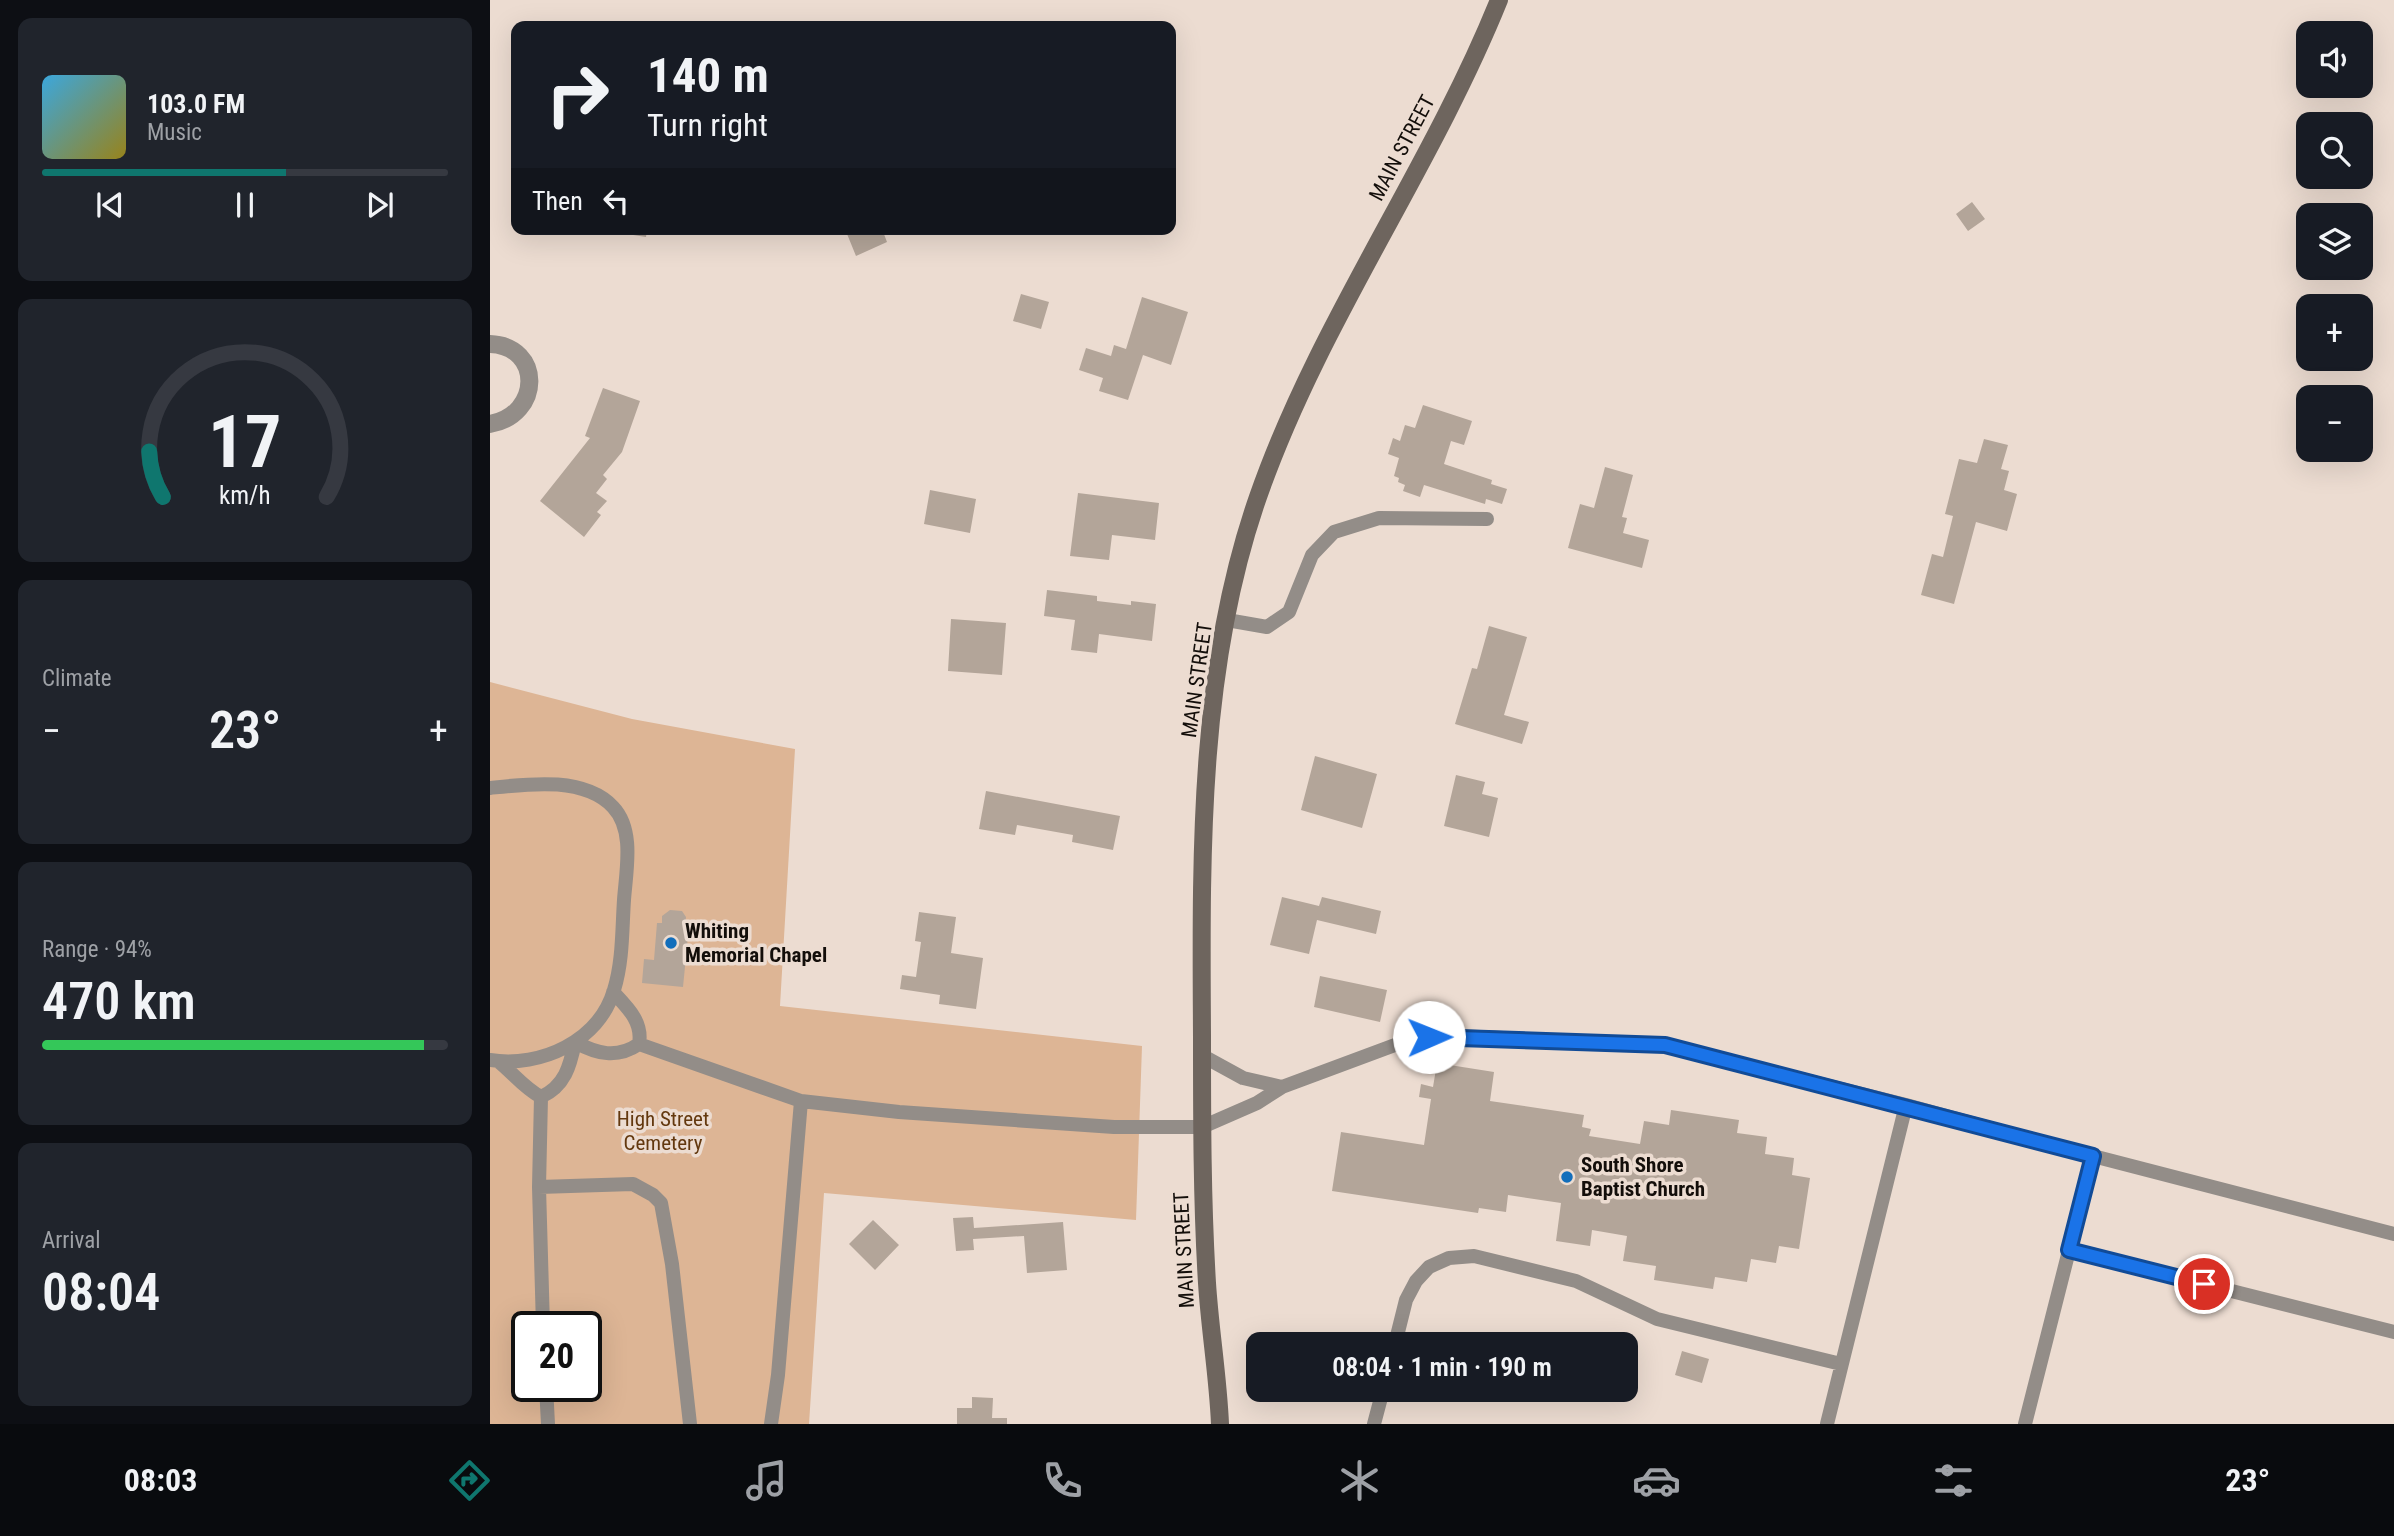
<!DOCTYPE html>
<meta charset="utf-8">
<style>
body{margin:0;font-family:"Roboto Condensed",sans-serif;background:#20242c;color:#f1f3f6;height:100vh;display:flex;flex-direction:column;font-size:26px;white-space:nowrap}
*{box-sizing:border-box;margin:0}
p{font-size:23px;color:#9ea1a6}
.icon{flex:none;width:38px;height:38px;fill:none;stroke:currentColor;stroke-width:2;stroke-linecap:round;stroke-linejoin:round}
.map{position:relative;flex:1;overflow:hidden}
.sheet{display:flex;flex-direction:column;gap:18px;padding:18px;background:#0d0f14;width:490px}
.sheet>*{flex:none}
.guide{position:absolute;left:21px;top:21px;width:665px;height:214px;border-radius:14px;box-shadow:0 7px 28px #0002;background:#171b24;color:#f1f3f6;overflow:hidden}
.controls{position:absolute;left:1806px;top:21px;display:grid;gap:14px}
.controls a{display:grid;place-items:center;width:77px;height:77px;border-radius:14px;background:#171b24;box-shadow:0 7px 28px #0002;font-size:35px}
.speed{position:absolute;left:21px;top:1311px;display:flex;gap:14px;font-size:35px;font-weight:700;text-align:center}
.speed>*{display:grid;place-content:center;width:91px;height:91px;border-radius:50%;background:#171b24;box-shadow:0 7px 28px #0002;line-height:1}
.speed .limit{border:4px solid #111;border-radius:10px;background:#fff;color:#111}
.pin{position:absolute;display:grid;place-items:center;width:60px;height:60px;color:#fff;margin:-30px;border:4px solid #fff;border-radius:50%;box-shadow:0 2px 7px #0007}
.me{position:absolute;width:77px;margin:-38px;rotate:89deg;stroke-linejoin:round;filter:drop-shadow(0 0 5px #0008)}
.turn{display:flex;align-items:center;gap:24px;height:147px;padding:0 21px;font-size:32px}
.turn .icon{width:91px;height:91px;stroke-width:2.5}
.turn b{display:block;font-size:49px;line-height:60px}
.then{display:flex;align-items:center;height:66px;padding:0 21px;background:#0003;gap:14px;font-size:26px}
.big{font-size:52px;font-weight:600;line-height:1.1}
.sheet .tile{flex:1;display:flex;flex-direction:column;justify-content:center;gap:10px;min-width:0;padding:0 24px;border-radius:14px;background:#20242c}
.sheet .dial{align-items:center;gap:0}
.dial svg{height:182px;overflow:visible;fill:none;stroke:#363941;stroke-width:7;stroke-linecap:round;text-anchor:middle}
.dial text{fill:#f1f3f6;stroke:none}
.song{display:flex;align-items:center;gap:21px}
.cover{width:84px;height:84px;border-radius:10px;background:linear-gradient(135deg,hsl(200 70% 55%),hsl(50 70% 35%))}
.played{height:7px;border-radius:4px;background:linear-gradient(90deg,#0f766e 60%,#363941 60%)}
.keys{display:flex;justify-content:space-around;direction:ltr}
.heat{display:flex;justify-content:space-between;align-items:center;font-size:38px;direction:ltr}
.charge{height:10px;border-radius:5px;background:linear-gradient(90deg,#34c759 94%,#363941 0)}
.trip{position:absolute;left:756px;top:1332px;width:392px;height:70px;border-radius:14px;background:#171b24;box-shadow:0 7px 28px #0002;font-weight:600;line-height:70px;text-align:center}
.tabs{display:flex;height:112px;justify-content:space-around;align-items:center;background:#090b0e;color:#9ea1a6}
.tabs .icon{width:49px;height:49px}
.tabs .selected{color:#0f766e}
.tabs b{font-size:32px;color:#f1f3f6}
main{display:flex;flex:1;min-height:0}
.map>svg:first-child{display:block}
.green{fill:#ddb595;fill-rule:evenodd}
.building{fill:#b3a599}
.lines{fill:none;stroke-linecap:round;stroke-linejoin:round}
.service{stroke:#938d88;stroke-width:14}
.minor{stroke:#938d88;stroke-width:18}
.secondary{stroke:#6e655e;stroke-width:18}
.route-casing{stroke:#114b97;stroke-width:18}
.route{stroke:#1a73e8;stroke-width:12}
.poi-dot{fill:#126ebb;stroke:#ecdcd1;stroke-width:2.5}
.labels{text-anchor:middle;stroke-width:7;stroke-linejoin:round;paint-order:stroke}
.street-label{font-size:21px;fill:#130e0a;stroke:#ecdcd1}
.poi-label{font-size:21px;font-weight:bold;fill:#130e0a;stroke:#ecdcd1;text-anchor:start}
.park-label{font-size:21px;fill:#63380e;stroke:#ecdcd1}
</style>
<main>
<section class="sheet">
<div class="tile">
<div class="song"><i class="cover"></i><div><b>103.0 FM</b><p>Music</p></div></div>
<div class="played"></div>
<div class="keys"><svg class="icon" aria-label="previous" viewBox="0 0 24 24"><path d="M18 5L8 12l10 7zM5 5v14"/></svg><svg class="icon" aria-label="pause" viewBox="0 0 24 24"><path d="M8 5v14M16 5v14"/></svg><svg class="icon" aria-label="next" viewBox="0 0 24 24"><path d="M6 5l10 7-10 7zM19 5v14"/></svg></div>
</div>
<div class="tile dial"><svg viewBox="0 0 100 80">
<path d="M14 69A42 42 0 1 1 86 69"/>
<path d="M14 69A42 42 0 0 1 8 49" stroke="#0f766e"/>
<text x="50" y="56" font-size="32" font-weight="700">17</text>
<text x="50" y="72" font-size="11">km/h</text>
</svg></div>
<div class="tile"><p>Climate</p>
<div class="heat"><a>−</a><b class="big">23°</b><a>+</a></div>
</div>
<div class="tile"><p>Range · 94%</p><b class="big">470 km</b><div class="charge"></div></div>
<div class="tile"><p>Arrival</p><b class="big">08:04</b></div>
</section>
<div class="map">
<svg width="1904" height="1424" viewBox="0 0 1904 1424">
<rect width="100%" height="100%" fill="#ecdcd1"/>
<!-- green -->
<path class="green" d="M0,682L142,719L305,749L290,1006L652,1046L646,1220L334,1193L319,1424H0ZM37,1326H96V1386H37Z"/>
<!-- building -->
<path class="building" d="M1482,202L1495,219L1478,231L1466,214Z
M105,229H157L156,237Z
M355,229H392L397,242L366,256Z
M531,294L559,302L551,329L523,321Z
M652,297L698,312L681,365L653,355L638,400L609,391L613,378L589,370L596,348L621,356L624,345L636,349Z
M113,388L150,401L132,452L113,475L117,479L106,493L117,501L107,512L111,515L94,537L50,501L100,438L95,436Z
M933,405L982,421L974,445L961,441L954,464L1002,480L1001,484L1017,489L1012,504L996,499L995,504L934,485L930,497L913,491L915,485L908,482L909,478L904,476L909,458L898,454L903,438L910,441L915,425L925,428Z
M1494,439L1518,445L1511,469L1519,471L1514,490L1527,494L1517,531L1486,522L1464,604L1431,595L1442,554L1453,557L1463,516L1455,514L1469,459L1487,463Z
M1115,467L1143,475L1132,517L1137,518L1133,533L1159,540L1152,568L1078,548L1090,504L1104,508Z
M440,490L486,499L480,533L434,524Z
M588,493L669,503L665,540L622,535L619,560L580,556Z
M557,590L607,596V601L641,605V601L666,604L662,641L609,634L607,653L581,650L585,620L554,616Z
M461,619L516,623L512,675L458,671Z
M999,626L1037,637L1014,715L1039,722L1032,744L965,724L982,668L987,669Z
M825,756L887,774L872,828L811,810Z
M966,775L995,782L992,794L1008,798L999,837L954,826Z
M496,791L630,816L623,850L582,842L583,835L527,825L525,835L489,829Z
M792,897L829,906L832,897L891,911L886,934L827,920L819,954L780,945Z
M180,910L192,911L196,917L195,926H199L193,987L152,983L154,959L164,960L167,923H172V916Z
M429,912L466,917L461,953L493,958L486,1009L449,1004L450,995L410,989L412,975L426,977L431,942L425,941Z
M830,976L897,990L890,1022L824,1007Z
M947,1063L1004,1072L1000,1101L1094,1115L1092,1127L1101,1129L1099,1136L1150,1144L1154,1121L1179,1125L1181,1110L1249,1120L1247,1133L1277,1137L1275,1154L1304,1158L1302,1175L1320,1178L1309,1249L1289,1246L1286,1263L1261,1259L1257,1282L1225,1277L1223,1289L1164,1280L1166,1266L1133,1261L1137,1236L1102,1230L1100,1246L1066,1241L1071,1203L1018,1195L1016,1212L989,1208L988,1213L842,1191L851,1132L934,1145L941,1099L929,1097L931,1084L943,1087Z
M483,1217L484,1228L573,1222L577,1270L537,1273L534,1236L483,1239L484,1250L466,1251L463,1218Z
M383,1220L409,1245L385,1270L359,1244Z
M1192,1351L1219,1359L1212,1383L1185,1375Z
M482,1397L503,1398L502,1418H517V1424H467V1408H482Z"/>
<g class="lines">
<!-- service -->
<path class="service" d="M737,620L777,627L799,612L822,555L844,532L889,518L997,519
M0,788C37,784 94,776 123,807C145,830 136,871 134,900C132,929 133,961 124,990C109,1041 51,1068 0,1060
M149,1044L311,1101L409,1112L624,1127H712L767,1103L792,1087L753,1078L711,1055
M8,1061C23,1073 34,1088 51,1097C75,1086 80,1066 85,1042C107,1054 127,1059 149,1044C153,1022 138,1008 123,992
M792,1087L913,1042L967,1036L1175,1045L1416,1105L1337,1424
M51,1097L49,1187L53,1326
M1416,1105L1603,1156L1535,1424
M1603,1156L1904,1234
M49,1187L143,1184L163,1195L171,1203L182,1264L200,1424
M1579,1250L1904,1332
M905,1344L916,1300L926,1281L939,1267L959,1258L984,1256L1086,1281L1167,1319L1351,1364
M56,1386L58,1424
M281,1424L288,1375L311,1101
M884,1424L893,1390"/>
<!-- minor -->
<path class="minor" d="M0,344C53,346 52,415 0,424"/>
<!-- secondary -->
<path class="secondary" d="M730,1424C728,1377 720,1330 717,1283C712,1201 712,1118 712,1036C711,858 708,668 768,497C829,322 940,171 1009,0"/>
</g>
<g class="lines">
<!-- route casing -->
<g class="route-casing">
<path id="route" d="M939,1037L1175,1045L1603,1156L1579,1250L1714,1284"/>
</g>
<!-- route -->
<use href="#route" class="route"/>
</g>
<!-- markers -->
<g class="poi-dot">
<circle cx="181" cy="943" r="7"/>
<circle cx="1077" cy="1177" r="7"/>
</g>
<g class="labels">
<!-- street labels -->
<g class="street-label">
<text transform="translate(912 148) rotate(-62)" y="7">MAIN STREET</text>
<text transform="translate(707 680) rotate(-82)" y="7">MAIN STREET</text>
<text transform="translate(694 1250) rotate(-93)" y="7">MAIN STREET</text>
</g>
<!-- poi labels -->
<g class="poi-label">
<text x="195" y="938">Whiting<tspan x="195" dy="24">Memorial Chapel</tspan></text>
<text x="1091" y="1172">South Shore<tspan x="1091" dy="24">Baptist Church</tspan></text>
</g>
<!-- park labels -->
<g class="park-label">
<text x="173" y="1126">High Street<tspan x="173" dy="24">Cemetery</tspan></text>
</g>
</g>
</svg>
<div class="controls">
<a><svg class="icon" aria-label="sound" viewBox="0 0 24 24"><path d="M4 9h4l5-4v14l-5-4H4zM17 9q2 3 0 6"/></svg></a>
<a><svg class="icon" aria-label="search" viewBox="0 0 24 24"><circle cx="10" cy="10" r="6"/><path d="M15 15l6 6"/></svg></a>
<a><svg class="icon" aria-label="layers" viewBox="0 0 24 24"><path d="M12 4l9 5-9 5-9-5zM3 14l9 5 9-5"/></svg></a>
<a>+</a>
<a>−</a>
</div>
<div class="speed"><div class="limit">20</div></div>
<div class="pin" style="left:1714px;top:1284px;background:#d93025"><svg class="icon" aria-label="arrive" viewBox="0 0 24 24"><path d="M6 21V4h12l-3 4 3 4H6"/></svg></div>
<svg class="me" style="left:939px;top:1037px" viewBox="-20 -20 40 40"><circle r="19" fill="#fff"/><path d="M0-13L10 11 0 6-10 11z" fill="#1a73e8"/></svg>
<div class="trip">08:04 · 1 min · 190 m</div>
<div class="guide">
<div class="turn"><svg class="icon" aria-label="right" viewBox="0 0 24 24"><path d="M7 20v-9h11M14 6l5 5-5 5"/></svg><div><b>140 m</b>Turn right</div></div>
<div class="then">Then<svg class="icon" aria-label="left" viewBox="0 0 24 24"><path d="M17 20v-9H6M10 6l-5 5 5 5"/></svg></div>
</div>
</div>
</main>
<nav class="tabs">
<b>08:03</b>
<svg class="icon selected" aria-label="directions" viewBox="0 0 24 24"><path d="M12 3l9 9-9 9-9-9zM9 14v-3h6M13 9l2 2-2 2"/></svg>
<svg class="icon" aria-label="music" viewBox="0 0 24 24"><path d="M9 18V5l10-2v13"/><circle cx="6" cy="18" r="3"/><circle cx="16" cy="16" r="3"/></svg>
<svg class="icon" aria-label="phone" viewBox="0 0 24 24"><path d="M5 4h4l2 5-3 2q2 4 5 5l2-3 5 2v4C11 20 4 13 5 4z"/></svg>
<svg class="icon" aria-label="climate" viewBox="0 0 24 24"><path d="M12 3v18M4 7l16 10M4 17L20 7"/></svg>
<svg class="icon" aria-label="car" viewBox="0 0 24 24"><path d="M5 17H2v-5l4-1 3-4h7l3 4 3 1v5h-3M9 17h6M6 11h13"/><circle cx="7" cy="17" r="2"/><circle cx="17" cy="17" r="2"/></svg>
<svg class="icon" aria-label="filters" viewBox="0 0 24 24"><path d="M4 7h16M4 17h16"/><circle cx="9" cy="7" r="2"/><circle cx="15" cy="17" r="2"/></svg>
<b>23°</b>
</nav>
